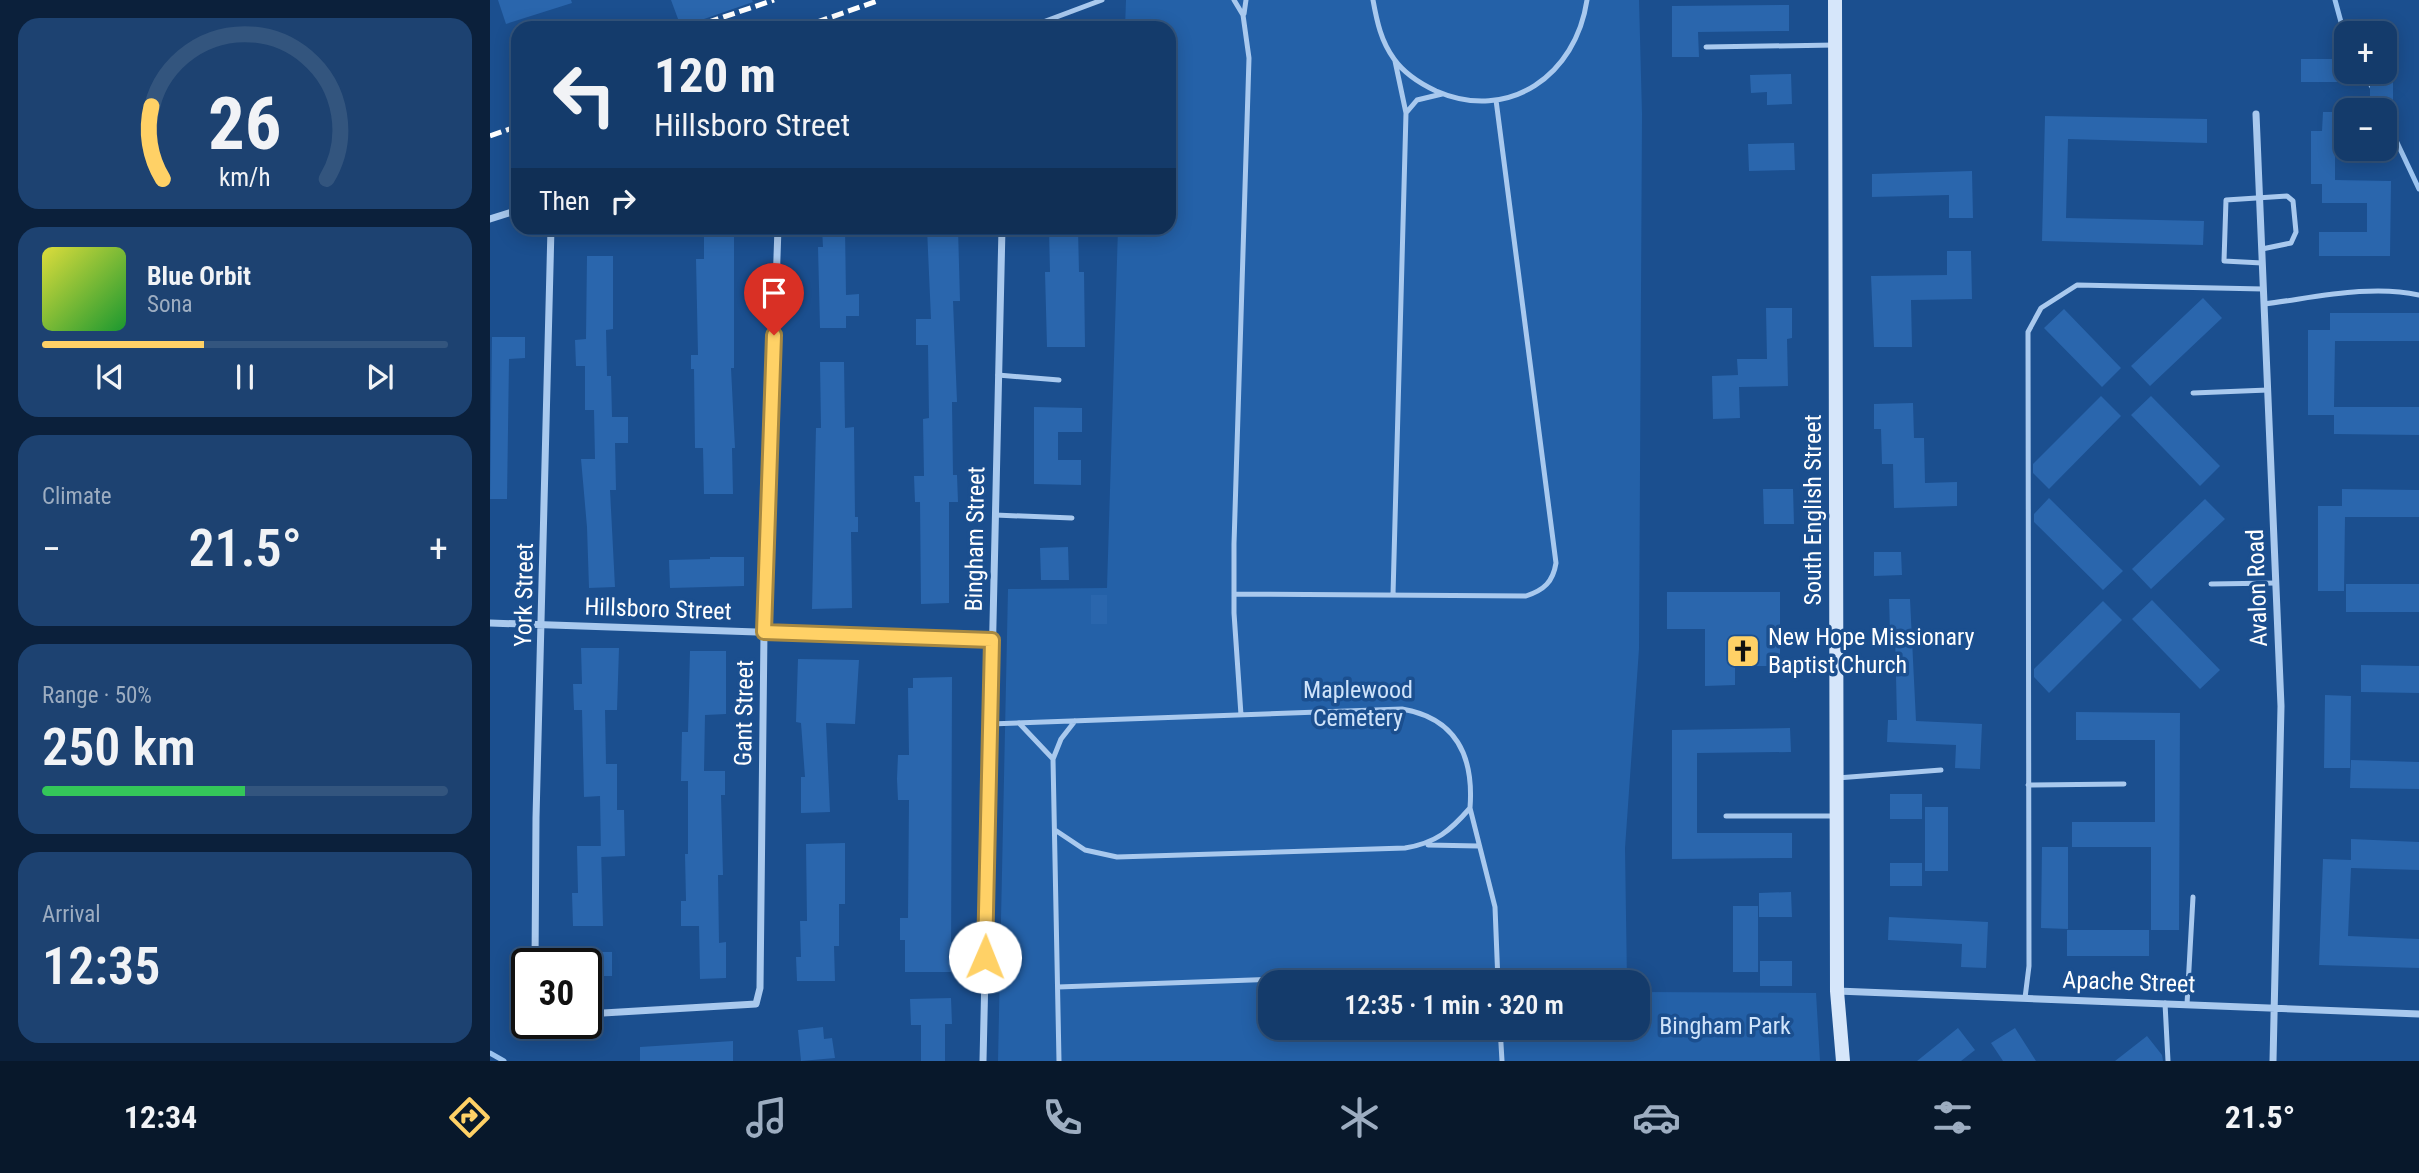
<!DOCTYPE html>
<meta charset="utf-8">
<style>
body{margin:0;font-family:"Roboto Condensed",sans-serif;background:#1d4271;color:#f1f3f6;height:100vh;display:flex;flex-direction:column;font-size:26px;white-space:nowrap}
*{box-sizing:border-box;margin:0}
p{font-size:23px;color:#9dadc1}
.icon{flex:none;width:38px;height:38px;fill:none;stroke:currentColor;stroke-width:2;stroke-linecap:round;stroke-linejoin:round}
.map{position:relative;flex:1;overflow:hidden}
.side{display:flex;flex-direction:column;gap:18px;padding:18px;background:#0b203b;width:490px}
.side>*{flex:none}
.guide{position:absolute;left:21px;top:21px;width:665px;height:214px;border-radius:21px;box-shadow:0 4px 18px #0003,0 0 0 2px #33557e;background:#143b6b;color:#f1f3f6;overflow:hidden}
.buttons{position:absolute;left:1844px;top:21px;display:grid;gap:14px}
.buttons a{display:grid;place-items:center;width:63px;height:63px;border-radius:14px;background:#143b6b;box-shadow:0 4px 18px #0003,0 0 0 2px #33557e;font-size:35px}
.speed{position:absolute;left:21px;top:948px;display:flex;gap:14px;font-size:35px;font-weight:700;text-align:center}
.speed>*{display:grid;place-content:center;width:91px;height:91px;border-radius:50%;background:#143b6b;box-shadow:0 4px 18px #0003,0 0 0 2px #33557e;line-height:1}
.speed .limit{border:4px solid #111;border-radius:10px;background:#fff;color:#111}
.pin{position:absolute;display:grid;place-items:center;width:60px;height:60px;color:#fff;margin:-72px -30px;border-radius:50% 50% 50% 0;rotate:-45deg;box-shadow:0 0 7px #0007}
.pin .icon{rotate:45deg}
.me{position:absolute;width:77px;margin:-38px;rotate:1deg;stroke-linejoin:round;filter:drop-shadow(0 0 5px #0008)}
.turn{display:flex;align-items:center;gap:24px;height:147px;padding:0 28px;font-size:32px}
.turn .icon{width:91px;height:91px;stroke-width:2.5}
.turn b{display:block;font-size:49px;line-height:60px}
.then{display:flex;align-items:center;height:66px;padding:0 28px;background:#0003;gap:14px;font-size:26px}
.big{font-size:52px;font-weight:600;line-height:1.1}
.side .widget{flex:1;display:flex;flex-direction:column;justify-content:center;gap:10px;min-width:0;padding:0 24px;border-radius:21px;background:#1d4271}
.side .dial{align-items:center;gap:0}
.dial svg{height:182px;overflow:visible;fill:none;stroke:#33557e;stroke-width:7;stroke-linecap:round;text-anchor:middle}
.dial text{fill:#f1f3f6;stroke:none}
.song{display:flex;align-items:center;gap:21px}
.cover{width:84px;height:84px;border-radius:10px;background:linear-gradient(135deg,hsl(60 70% 55%),hsl(130 70% 35%))}
.played{height:7px;border-radius:4px;background:linear-gradient(90deg,#ffd166 40%,#33557e 40%)}
.keys{display:flex;justify-content:space-around;direction:ltr}
.heat{display:flex;justify-content:space-between;align-items:center;font-size:38px;direction:ltr}
.charge{height:10px;border-radius:5px;background:linear-gradient(90deg,#34c759 50%,#33557e 0)}
.trip{position:absolute;left:768px;top:970px;width:392px;height:70px;border-radius:21px;background:#143b6b;box-shadow:0 4px 18px #0003,0 0 0 2px #33557e;font-weight:600;line-height:70px;text-align:center}
.dock{display:flex;height:112px;justify-content:space-around;align-items:center;background:#08182b;color:#9dadc1}
.dock .icon{width:49px;height:49px}
.dock .active{color:#ffd166}
.dock b{font-size:32px;color:#f1f3f6}
main{display:flex;flex:1;min-height:0}
.map>svg:first-child{display:block}
.green{fill:#2461a8}
.lines{fill:none;stroke-linecap:round;stroke-linejoin:round}
.stream{stroke:#9cc4f0;stroke-width:5}
.building{fill:#2a66ad}
.lane{stroke:#a9c9ee;stroke-width:5}
.street{stroke:#a9c9ee;stroke-width:7}
.secondary{stroke:#d6e6fa;stroke-width:14}
.rail{stroke:#fff;stroke-width:5;stroke-dasharray:12 5;stroke-linecap:butt}
.route-casing{stroke:#a68842;stroke-width:18}
.route{stroke:#ffd166;stroke-width:12}
.labels{text-anchor:middle;stroke-width:7;stroke-linejoin:round;paint-order:stroke}
.street-label{font-size:24px;fill:#fff;stroke:#1b4f8f}
.poi-label{font-size:24px;fill:#fff;stroke:#1b4f8f;text-anchor:start}
.park-label{font-size:24px;fill:#cfe3fa;stroke:#1b4f8f}
</style>
<main>
<section class="side">
<div class="widget dial"><svg viewBox="0 0 100 80">
<path d="M14 69A42 42 0 1 1 86 69"/>
<path d="M14 69A42 42 0 0 1 9 37" stroke="#ffd166"/>
<text x="50" y="56" font-size="32" font-weight="700">26</text>
<text x="50" y="72" font-size="11">km/h</text>
</svg></div>
<div class="widget">
<div class="song"><i class="cover"></i><div><b>Blue Orbit</b><p>Sona</p></div></div>
<div class="played"></div>
<div class="keys"><svg class="icon" aria-label="previous" viewBox="0 0 24 24"><path d="M18 5L8 12l10 7zM5 5v14"/></svg><svg class="icon" aria-label="pause" viewBox="0 0 24 24"><path d="M8 5v14M16 5v14"/></svg><svg class="icon" aria-label="next" viewBox="0 0 24 24"><path d="M6 5l10 7-10 7zM19 5v14"/></svg></div>
</div>
<div class="widget"><p>Climate</p>
<div class="heat"><a>−</a><b class="big">21.5°</b><a>+</a></div>
</div>
<div class="widget"><p>Range · 50%</p><b class="big">250 km</b><div class="charge"></div></div>
<div class="widget"><p>Arrival</p><b class="big">12:35</b></div>
</section>
<div class="map">
<svg width="1929" height="1061" viewBox="0 0 1929 1061">
<rect width="100%" height="100%" fill="#1b4f8f"/>
<!-- green -->
<path class="green" d="M636,0H1149L1152,114L1149,649L1135,848L1137,982H780V1027H1148V992L1326,993L1330,1061H508L518,589L617,588L628,228H679V28H635Z"/>
<g class="lines">
<!-- stream -->
<path class="stream" d="M1845,0L1857,44
M1873,72L1882,87
M1895,117L1929,189
M0,1053L14,1061"/>
</g>
<!-- building -->
<path class="building" d="M8,0H81L82,3L16,24Z
M181,0H262L263,2L191,27Z
M1299,5V31L1208,32L1209,57H1182V6Z
M1811,59H1857V82H1811Z
M1880,72H1903V110H1880Z
M1301,74L1302,104L1277,105V92L1261,93L1260,75Z
M1833,112H1857V135H1845V180L1901,181L1900,256H1829V232H1877V203H1832V184H1821V131H1832Z
M1555,116L1717,119V143L1578,139L1576,218L1714,221L1713,245L1552,241Z
M1304,143L1305,170L1259,171L1258,144Z
M1482,171L1483,218H1459V195L1382,197V174Z
M214,228H244V368H241L245,448H242L243,494H214L213,448H205L204,369H201V355H208L206,259H214Z
M332,228H355L356,295L369,294V316H356V328H330L328,247H333Z
M437,228H468L470,301H463L467,402H462L463,475H467L468,502H459V603L431,604L430,502H425L424,476H434L433,419L439,418L438,345H426V319H441Z
M559,228H588L589,272H594L595,347H557L555,272H560Z
M1457,251H1481L1482,299L1421,300L1422,347H1384L1381,276L1457,275Z
M97,256H123V329L116,330L117,376H121L122,417H138V443H125L126,490H120L125,587L99,588L97,527L91,459H105L104,410H95V366H86L85,340L96,339Z
M1713,298L1732,318L1660,386L1641,366Z
M1276,308H1302V338L1297,339L1298,386L1249,387L1250,418L1223,419L1222,376L1248,375L1247,359H1277Z
M1574,309L1631,368L1612,387L1554,328Z
M1840,313H1929V341H1845L1844,407H1929V435L1844,434V415H1818V330H1840Z
M2,337H35V358L19,359L17,499H0Z
M330,362H354L355,428L364,427L365,517H368V532H361L362,608L322,609L326,428H331Z
M1611,396L1631,416L1559,489L1543,473V464Z
M1661,396L1730,466L1710,486L1641,415Z
M1423,403L1424,438H1434L1435,483L1467,482V506L1404,508L1403,464H1392L1391,429H1384V404Z
M544,407L592,408V432H568V460H591V485L544,484Z
M1273,489H1303L1304,524H1274Z
M1852,489L1929,490V517H1855L1854,591H1828V506H1852Z
M1559,498L1633,571L1613,590L1544,522V514Z
M1715,499L1735,519L1661,589L1642,569Z
M578,547L579,580H551L550,548Z
M1384,552H1411L1412,575L1384,576Z
M220,557H254V586L180,588L179,560L220,559Z
M1856,584H1929V612H1856Z
M1177,592H1290V666H1245V685L1215,686V629H1177Z
M601,595H617V624H601Z
M1399,599H1420L1426,721L1492,724L1490,769L1465,768L1466,745L1397,742L1398,720H1407L1405,631H1400Z
M1662,600L1730,670L1710,689L1642,619Z
M1613,601L1632,620L1559,693L1544,677V669Z
M91,648H129L127,710H115L116,764H127V810H134L135,856L111,857L110,796L94,797L92,710H84L83,684H92Z
M200,651H236V714L215,715L214,771H235V795H231L233,875H228L229,943L236,942V978L210,979L209,926H191V901H196L195,854H198V781H191L192,732H198Z
M308,659L369,660L365,724L336,723L340,812L311,813V777H315L311,723L306,722Z
M1871,665L1929,666V693L1871,692Z
M462,677L461,972H415V940H410V918H418L419,800H408L407,779L408,755H419L418,688H423V678Z
M1835,695L1861,696L1860,768H1834Z
M1586,712L1690,713L1689,930H1661V847H1582V822H1665V740H1586Z
M1300,728L1301,752L1207,753V833H1302V858L1182,859V730Z
M1861,760L1929,762V789L1860,788Z
M1400,794H1432V819H1400Z
M1435,807H1458V871H1435Z
M1861,839L1929,842V870L1861,868L1858,936L1929,939V968L1829,965L1833,859L1861,860Z
M355,843V904H349V946H344L345,981H307L306,957H311L310,921H317L316,844Z
M87,846H111L113,926H83L82,893H88Z
M1552,847H1578V929L1551,928Z
M1400,863H1432V886H1400Z
M1301,892L1302,917H1269V893Z
M1243,906H1268V972H1243Z
M1399,917L1498,922L1496,968L1471,967L1472,944L1398,940Z
M1577,930H1659V956H1577Z
M96,952H122V976H96Z
M1270,961H1302V986H1270Z
M461,998L462,1024H455V1061H431V1025H421L420,999Z
M333,1027L334,1039L342,1038L345,1058L311,1061L308,1030Z
M1468,1028L1485,1050L1471,1061H1427Z
M1525,1028L1546,1061H1513L1501,1043Z
M1657,1036L1672,1055L1673,1061H1625Z
M243,1041V1061H150V1047Z"/>
<g class="lines">
<!-- lane -->
<path class="lane" d="M744,0L753,15L759,58L744,544V613L751,715
M883,0C887,22 891,41 904,59C914,73 931,84 946,91C1019,123 1086,75 1097,0
M754,14L756,0
M537,28L612,0
M1216,47L1345,45
M905,61L916,113
M1772,249L1801,243L1806,232L1803,201L1797,196L1736,200L1734,261L1772,263
M1774,304C1823,298 1880,284 1929,295
M508,375L569,380
M1703,393L1778,390
M505,515L582,518
M1721,584L1786,583
M744,594L1036,596C1054,590 1063,582 1066,563L1006,100
M903,595L916,113L927,100L952,94
M529,723L563,759
M500,724L912,709C966,718 984,756 980,808C960,831 946,843 915,848L627,857L595,850L565,830
M1347,778L1451,770
M1538,785L1634,784
M980,808L1005,907L1008,982
M1236,816H1344
M938,845L988,846
M568,987L1008,971
M1535,998L1539,966L1538,332L1551,308L1587,285L1773,289
M1675,1003L1678,1061
M1697,1004L1703,897
M1010,1027L1012,1061
M569,1061L563,759L571,739L585,721"/>
<!-- street -->
<path class="street" d="M1766,114L1791,706L1783,1061
M0,219L28,210
M0,623L502,640
M45,964L46,818L61,228
M1347,991L1929,1014
M96,1014L266,1004L270,988L274,632L288,228
M493,1061L512,228"/>
<!-- secondary -->
<path class="secondary" d="M1345,0L1347,991L1353,1061"/>
<!-- rail -->
<path class="rail" d="M201,28L284,0
M310,28L390,0
M0,136L28,126"/>
</g>
<g class="lines">
<!-- route casing -->
<g class="route-casing">
<path id="route" d="M284,335L274,632L502,640L495,957"/>
</g>
<!-- route -->
<use href="#route" class="route"/>
</g>
<!-- icons -->
<defs>
<g id="church-square" transform="scale(1.75)"><rect x="-9" y="-9" width="18" height="18" rx="4" fill="#ffd166" stroke="#1b4f8f"/><path d="M-1.2-6h2.4v3.5h3.3v2.4h-3.3V6h-2.4V-.1h-3.3v-2.4h3.3Z" fill="#111"/></g>
</defs>
<g fill-rule="evenodd">
<use href="#church-square" x="1253" y="651"/>
</g>
<g class="labels">
<!-- street labels -->
<g class="street-label">
<text transform="translate(1323 510) rotate(-90)" y="8">South English Street</text>
<text transform="translate(485 539) rotate(-89)" y="8">Bingham Street</text>
<text transform="translate(1767 588) rotate(-92)" y="8">Avalon Road</text>
<text transform="translate(34 595) rotate(-89)" y="8">York Street</text>
<text transform="translate(168 609) rotate(2)" y="8">Hillsboro Street</text>
<text transform="translate(254 713) rotate(-89)" y="8">Gant Street</text>
<text transform="translate(1639 982) rotate(2)" y="8">Apache Street</text>
</g>
<!-- poi labels -->
<g class="poi-label">
<text x="1278" y="645">New Hope Missionary<tspan x="1278" dy="28">Baptist Church</tspan></text>
</g>
<!-- park labels -->
<g class="park-label">
<text x="868" y="698">Maplewood<tspan x="868" dy="28">Cemetery</tspan></text>
<text x="1235" y="1034">Bingham Park</text>
</g>
</g>
</svg>
<div class="buttons">
<a>+</a>
<a>−</a>
</div>
<div class="speed"><div class="limit">30</div></div>
<div class="pin" style="left:284px;top:335px;background:#d93025"><svg class="icon" aria-label="arrive" viewBox="0 0 24 24"><path d="M6 21V4h12l-3 4 3 4H6"/></svg></div>
<svg class="me" style="left:495px;top:957px" viewBox="-20 -20 40 40"><circle r="19" fill="#fff"/><path d="M0-13L10 11 0 6-10 11z" fill="#ffd166"/></svg>
<div class="trip">12:35 · 1 min · 320 m</div>
<div class="guide">
<div class="turn"><svg class="icon" aria-label="left" viewBox="0 0 24 24"><path d="M17 20v-9H6M10 6l-5 5 5 5"/></svg><div><b>120 m</b>Hillsboro Street</div></div>
<div class="then">Then<svg class="icon" aria-label="right" viewBox="0 0 24 24"><path d="M7 20v-9h11M14 6l5 5-5 5"/></svg></div>
</div>
</div>
</main>
<nav class="dock">
<b>12:34</b>
<svg class="icon active" aria-label="directions" viewBox="0 0 24 24"><path d="M12 3l9 9-9 9-9-9zM9 14v-3h6M13 9l2 2-2 2"/></svg>
<svg class="icon" aria-label="music" viewBox="0 0 24 24"><path d="M9 18V5l10-2v13"/><circle cx="6" cy="18" r="3"/><circle cx="16" cy="16" r="3"/></svg>
<svg class="icon" aria-label="phone" viewBox="0 0 24 24"><path d="M5 4h4l2 5-3 2q2 4 5 5l2-3 5 2v4C11 20 4 13 5 4z"/></svg>
<svg class="icon" aria-label="climate" viewBox="0 0 24 24"><path d="M12 3v18M4 7l16 10M4 17L20 7"/></svg>
<svg class="icon" aria-label="car" viewBox="0 0 24 24"><path d="M5 17H2v-5l4-1 3-4h7l3 4 3 1v5h-3M9 17h6M6 11h13"/><circle cx="7" cy="17" r="2"/><circle cx="17" cy="17" r="2"/></svg>
<svg class="icon" aria-label="filters" viewBox="0 0 24 24"><path d="M4 7h16M4 17h16"/><circle cx="9" cy="7" r="2"/><circle cx="15" cy="17" r="2"/></svg>
<b>21.5°</b>
</nav>
